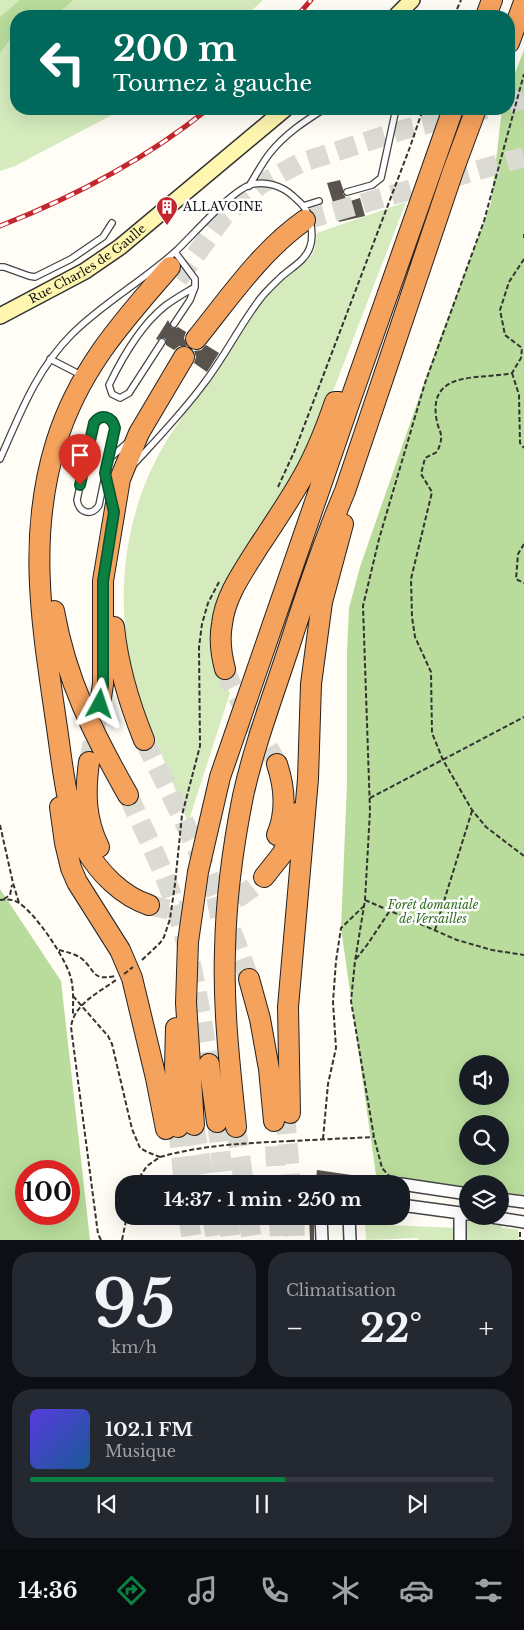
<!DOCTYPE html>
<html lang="fr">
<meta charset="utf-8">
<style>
body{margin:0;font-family:"Libre Baskerville",serif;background:#242831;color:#f1f3f6;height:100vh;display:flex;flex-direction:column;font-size:19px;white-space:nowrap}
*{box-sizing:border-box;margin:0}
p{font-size:16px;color:#9ea1a6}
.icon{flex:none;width:28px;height:28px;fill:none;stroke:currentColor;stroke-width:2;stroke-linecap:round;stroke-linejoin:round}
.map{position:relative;height:1240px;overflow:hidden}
.details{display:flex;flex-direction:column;gap:12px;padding:12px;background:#0d0f14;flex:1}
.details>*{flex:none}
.guide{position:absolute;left:10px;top:10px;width:505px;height:105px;border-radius:20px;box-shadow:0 5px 20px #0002;background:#00695c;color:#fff;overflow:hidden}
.tools{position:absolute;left:459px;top:1055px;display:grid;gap:10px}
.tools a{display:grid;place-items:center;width:50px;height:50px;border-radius:50%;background:#171b24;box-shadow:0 5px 20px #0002;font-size:25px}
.speed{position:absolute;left:15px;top:1160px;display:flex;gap:10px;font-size:25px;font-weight:700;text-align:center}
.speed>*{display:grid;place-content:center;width:65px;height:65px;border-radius:50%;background:#171b24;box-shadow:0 5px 20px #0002;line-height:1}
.speed .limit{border:8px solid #d22;background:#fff;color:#111}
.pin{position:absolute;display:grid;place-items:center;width:42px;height:42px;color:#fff;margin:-51px -21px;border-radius:50% 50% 50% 0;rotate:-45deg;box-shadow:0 0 5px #0007}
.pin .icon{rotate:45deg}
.me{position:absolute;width:55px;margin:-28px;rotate:5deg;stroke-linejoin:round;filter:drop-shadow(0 0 4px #0008)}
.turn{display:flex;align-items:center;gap:18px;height:105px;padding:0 20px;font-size:22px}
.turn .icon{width:65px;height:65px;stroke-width:2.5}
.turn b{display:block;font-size:35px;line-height:42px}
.big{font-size:38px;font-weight:700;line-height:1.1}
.details .card{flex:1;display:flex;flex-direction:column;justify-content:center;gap:8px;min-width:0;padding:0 18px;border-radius:20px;background:#242831}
.details .dial{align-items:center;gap:0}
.dial b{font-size:65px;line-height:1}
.song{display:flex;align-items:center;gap:15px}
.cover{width:60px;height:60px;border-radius:8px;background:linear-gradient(135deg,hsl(250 70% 55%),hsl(210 70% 35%))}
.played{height:5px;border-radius:2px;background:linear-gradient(90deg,#0b8043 55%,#363941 55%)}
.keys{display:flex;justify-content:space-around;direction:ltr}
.heat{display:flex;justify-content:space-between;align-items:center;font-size:28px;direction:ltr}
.details .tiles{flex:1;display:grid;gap:12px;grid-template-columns:1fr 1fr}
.card:last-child{grid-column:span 2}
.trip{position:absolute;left:115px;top:1175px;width:295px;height:50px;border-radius:20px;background:#171b24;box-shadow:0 5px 20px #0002;font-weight:700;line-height:50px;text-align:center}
.tab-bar{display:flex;height:80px;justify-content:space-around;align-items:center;background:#090b0e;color:#9ea1a6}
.tab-bar .icon{width:35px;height:35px}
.tab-bar .current{color:#0b8043}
.tab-bar b{font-size:22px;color:#f1f3f6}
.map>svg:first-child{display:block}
.green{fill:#d5ebbd}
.forest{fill:#b9dc9c;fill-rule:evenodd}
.building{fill:#5a524d}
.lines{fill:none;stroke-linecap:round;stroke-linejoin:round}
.highway-tunnel{stroke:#dbdad3;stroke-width:20;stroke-dasharray:20 10;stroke-linecap:butt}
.lane-casing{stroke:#444;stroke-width:8}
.street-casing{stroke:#444;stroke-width:14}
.secondary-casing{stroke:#333;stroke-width:18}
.highway-casing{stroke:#222;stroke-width:22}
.path{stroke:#333;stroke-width:2;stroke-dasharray:5 2.5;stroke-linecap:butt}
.lane{stroke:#fff;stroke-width:5.5}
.street{stroke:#fff;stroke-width:11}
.secondary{stroke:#fff6b0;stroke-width:15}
.highway{stroke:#f5a25d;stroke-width:20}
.rail-casing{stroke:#c4262e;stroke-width:5}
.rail{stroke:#fff;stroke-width:3;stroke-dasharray:9;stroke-linecap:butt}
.path-bridge{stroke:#333;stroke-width:2;stroke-dasharray:5 2.5;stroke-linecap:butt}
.route-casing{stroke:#07532c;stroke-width:12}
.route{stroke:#0b8043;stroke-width:9}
.labels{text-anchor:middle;stroke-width:5;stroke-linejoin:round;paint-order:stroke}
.poi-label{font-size:12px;fill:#111;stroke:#fff;text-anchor:start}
.street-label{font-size:12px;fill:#111;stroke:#fff}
.park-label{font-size:12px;font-style:italic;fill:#2f6b1f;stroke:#fff}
</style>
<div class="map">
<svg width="524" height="1240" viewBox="0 0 524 1240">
<rect width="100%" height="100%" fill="#fffdf5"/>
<!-- green -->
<path class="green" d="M0,0H263L246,16H16V109H123L15,166L0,171Z
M406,202L335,386L305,457L232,574L216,660L221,678L230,693L188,823C177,793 165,764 154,735C145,712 136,690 131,667C115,591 125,512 164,445C177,423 193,403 208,383C223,364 235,343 248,323C257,310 266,296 278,284C287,275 306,264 312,255C316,249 315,240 317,233Z
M464,1217L501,1222L502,1228L518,1229L519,1240H465Z
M365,1224L457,1228V1240H418V1238L366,1240Z"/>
<!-- forest -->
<path class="forest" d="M20,0H73L55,16H16V34H14L0,53V17Z
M524,50V1195L500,1192V1184H468L467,1187L386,1175L377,1182L341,928L347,784V652L349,608L360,567L437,346L491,203L502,109H509V89ZM468,1064H500V1096H468ZM468,1124H500V1156H468Z
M0,889L61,981L90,1240H0ZM26,1171H69V1214H26Z"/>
<!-- building -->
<path class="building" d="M340,180L343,189V194L345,196L347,202L360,198L365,216L339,222L327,183Z
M168,320L172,328H176L178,327L186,332L184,338L187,346H179L174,350L166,345V340L164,338H160L158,340L156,339Z
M206,345L219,353L207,372L194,363L196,357L194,351L201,350Z
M317,1170L379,1179V1184H352L316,1179Z
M309,1216H314V1240H310Z"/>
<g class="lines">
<!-- highway-tunnel -->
<path class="highway-tunnel" d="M509,103L524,99
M305,220L524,157
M178,279L224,216L261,184L300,163L406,129L486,109
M225,669C237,703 261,731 277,764
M144,740C183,818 221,896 249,979
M89,762L100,704
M128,795C143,828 160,862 172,896C191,951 200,1007 209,1064
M149,905C196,918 229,911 264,877
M285,1114L291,1184
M217,1122L224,1184
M194,1125L205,1184
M178,1127L184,1184
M236,1127L244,1184
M275,1146L277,1184
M188,1216L192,1240
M212,1216L216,1240
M228,1216L231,1240
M248,1216L252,1240
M279,1216L280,1240
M294,1216L295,1240"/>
<!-- lane casing -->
<g class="lane-casing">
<path id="lane" d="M249,186C256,175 262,163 270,153C285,134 305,121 324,109
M347,192L372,185L381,178L396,109
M303,206L319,201
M175,252L195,279V287
M0,267H4L29,276L35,277L71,259L103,237L112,223
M162,342L129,393L120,398L112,394L109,385C122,358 141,325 165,306C174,299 185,293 195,287L190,300L174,324
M50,359L81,375
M103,417C110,417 113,421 115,428L99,505C92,517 79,513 77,500L93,426L96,420Z
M0,459C20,414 36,370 72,334C103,303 143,281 176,251C194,234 230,192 250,185C265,180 282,186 293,196C296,199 301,203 304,207C311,217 314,236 310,247C306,260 291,268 281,277C274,284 266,291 260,299C240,325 225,356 205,382C184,411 159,437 135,463
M108,460L127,443"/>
</g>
<!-- street casing -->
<g class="street-casing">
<path id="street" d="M401,1184L468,1194
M500,1199L524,1202
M401,1205L468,1214
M321,1216L322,1240
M349,1216L350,1240
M485,1216L524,1222
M460,1240V1213"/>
</g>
<!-- secondary casing -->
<g class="secondary-casing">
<g id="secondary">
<path d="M396,16L412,0"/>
<path id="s1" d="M0,316L85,271L120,247L285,109"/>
</g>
</g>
<!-- highway casing -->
<g class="highway-casing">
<path id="highway" d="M486,16L492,0
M509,43L524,2
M196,339C230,297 261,251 305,220
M54,611C66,680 94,735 128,795
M114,627C118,666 129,703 144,740
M225,669C221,654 219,640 222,624C225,596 243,572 257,549C271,528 285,507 298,485C314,459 325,431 335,402H339
M100,704L103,684V581L120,479L139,433L184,357
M89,762C85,792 85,819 99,847
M277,764C285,788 287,811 277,835
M60,807L65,843L71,868L77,882L120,950L132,978L156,1078L166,1129
M264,877L283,853L297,813
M149,905C122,896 99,873 85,848C66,812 63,768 57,728C43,630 26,540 56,443C78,371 121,323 170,267
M249,979L260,1019L269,1069L274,1121
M176,1028L175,1067L178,1127
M209,1064L217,1122
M290,1113L288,1007L308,779L311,684L322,602L343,524
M194,1125L186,1003L188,942L198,872L220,777L350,401L453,109
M236,1127C230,1068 223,1010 225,950C226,899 233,846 243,796C254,746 273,696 289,647C306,594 323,543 345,491L453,171L476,109"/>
</g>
<!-- path -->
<path class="path" d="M454,16L461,0
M524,234V238
M524,259L509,282L500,310L505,335L522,348L521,358L512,373C483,380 430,369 436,416C438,434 446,432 437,452L425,458L421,474L432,492L411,579L412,617L415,637L431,672L432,733L443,760L472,810L486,827L524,856
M512,373L519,395L520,443L524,448
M278,487L295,450L410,147L423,109
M524,544L518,554L516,579L524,583
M370,798L524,717
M0,825L13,883L19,903
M4,899L10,895L12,885
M0,900C6,899 13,899 19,903C36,914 64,956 70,975C74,987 73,1001 73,1014
M365,900L457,940L492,950L524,955
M435,930L472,811
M59,950C67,952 75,954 81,958C97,971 90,981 116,976
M356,959L367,945L389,912
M142,960L160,943L164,937L170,919L175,884L182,815L200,746L199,647L202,624L208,603L219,582
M73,996L108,1036L112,1044L132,1129L140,1148L147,1152L160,1157
M323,1139L328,1084L336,1048L333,1002L336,961L341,928L364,906
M290,1141L374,1137
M391,1178L382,1168L374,1137L351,1001L355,961L365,900L370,811L363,606L379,539L425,383L484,221L524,74
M135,1184L147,1166L160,1157
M520,1232V1240
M101,1240L98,1234L71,1027C74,1004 98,993 116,980
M122,1240L127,1216"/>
<!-- lane -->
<use href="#lane" class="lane"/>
<!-- street -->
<use href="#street" class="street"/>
<!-- secondary -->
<use href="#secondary" class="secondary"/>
<!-- highway -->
<use href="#highway" class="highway"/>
<!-- rail casing -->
<g class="rail-casing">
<path id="rail" d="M297,16L311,0
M0,226C74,197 146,159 208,109"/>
</g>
<!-- rail -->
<use href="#rail" class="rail"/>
<!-- path-bridge -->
<path class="path-bridge" d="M124,974L133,967
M160,1157C202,1145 247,1143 290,1141"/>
</g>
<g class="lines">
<!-- route casing -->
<g class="route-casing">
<path id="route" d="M80,485L94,423C101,413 112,416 115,428L105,473L114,512L103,581V684L100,704"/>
</g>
<!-- route -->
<use href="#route" class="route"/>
</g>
<!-- icons -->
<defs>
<g id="building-pin" transform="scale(1.125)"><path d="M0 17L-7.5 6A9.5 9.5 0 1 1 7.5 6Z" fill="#c4262e" stroke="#fff"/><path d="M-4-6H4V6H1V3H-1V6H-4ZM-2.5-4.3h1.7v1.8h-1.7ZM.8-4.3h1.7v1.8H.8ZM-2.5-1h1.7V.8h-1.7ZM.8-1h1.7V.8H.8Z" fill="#fff"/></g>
</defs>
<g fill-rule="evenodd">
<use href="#building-pin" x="167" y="207"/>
</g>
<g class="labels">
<!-- poi labels -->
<g class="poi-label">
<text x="183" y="211">ALLAVOINE</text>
</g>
<!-- street labels -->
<g class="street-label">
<text dy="4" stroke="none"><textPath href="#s1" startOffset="102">Rue Charles de Gaulle</textPath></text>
</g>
<!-- park labels -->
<g class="park-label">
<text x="433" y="909">Forêt domaniale<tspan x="433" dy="14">de Versailles</tspan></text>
</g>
</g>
</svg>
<div class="tools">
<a><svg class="icon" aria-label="sound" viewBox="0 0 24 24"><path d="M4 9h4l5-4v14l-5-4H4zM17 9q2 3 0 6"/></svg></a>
<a><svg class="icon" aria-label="search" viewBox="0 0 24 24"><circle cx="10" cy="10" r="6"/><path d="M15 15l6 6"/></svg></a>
<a><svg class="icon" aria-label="layers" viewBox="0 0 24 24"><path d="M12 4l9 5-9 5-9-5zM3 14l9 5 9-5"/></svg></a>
</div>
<div class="speed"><div class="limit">100</div></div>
<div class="pin" style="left:80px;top:485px;background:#d93025"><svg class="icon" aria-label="arrive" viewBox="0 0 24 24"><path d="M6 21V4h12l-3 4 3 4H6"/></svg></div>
<svg class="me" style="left:100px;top:704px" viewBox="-20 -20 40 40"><path d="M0-17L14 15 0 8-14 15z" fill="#0b8043" stroke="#fff" stroke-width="4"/></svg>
<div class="trip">14:37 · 1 min · 250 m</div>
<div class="guide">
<div class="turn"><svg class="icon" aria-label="left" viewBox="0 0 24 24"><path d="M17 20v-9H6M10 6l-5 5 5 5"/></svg><div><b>200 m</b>Tournez à gauche</div></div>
</div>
</div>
<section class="details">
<div class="tiles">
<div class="card dial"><b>95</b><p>km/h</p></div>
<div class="card"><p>Climatisation</p>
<div class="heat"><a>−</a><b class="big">22°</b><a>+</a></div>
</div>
<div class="card">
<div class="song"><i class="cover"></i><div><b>102.1 FM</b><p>Musique</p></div></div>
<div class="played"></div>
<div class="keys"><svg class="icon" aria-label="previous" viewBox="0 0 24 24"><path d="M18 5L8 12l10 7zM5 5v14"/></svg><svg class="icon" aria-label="pause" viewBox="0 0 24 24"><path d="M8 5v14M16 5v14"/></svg><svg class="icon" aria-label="next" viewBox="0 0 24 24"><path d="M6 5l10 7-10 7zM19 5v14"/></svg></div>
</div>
</div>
</section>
<nav class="tab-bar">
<b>14:36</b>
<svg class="icon current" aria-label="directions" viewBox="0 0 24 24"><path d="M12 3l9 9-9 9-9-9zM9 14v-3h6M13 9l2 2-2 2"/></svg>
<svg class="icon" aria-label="music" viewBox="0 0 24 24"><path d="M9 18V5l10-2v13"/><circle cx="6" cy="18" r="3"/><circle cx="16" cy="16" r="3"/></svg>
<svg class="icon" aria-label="phone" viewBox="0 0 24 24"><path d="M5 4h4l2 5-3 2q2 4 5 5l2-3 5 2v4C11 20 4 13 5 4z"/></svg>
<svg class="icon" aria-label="climate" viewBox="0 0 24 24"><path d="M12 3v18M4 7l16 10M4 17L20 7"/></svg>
<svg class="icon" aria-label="car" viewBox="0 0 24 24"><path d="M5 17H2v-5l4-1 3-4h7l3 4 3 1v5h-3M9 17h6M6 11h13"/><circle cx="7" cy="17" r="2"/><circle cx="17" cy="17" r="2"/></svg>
<svg class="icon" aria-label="filters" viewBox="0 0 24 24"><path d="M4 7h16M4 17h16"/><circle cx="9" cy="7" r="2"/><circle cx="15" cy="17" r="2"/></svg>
</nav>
